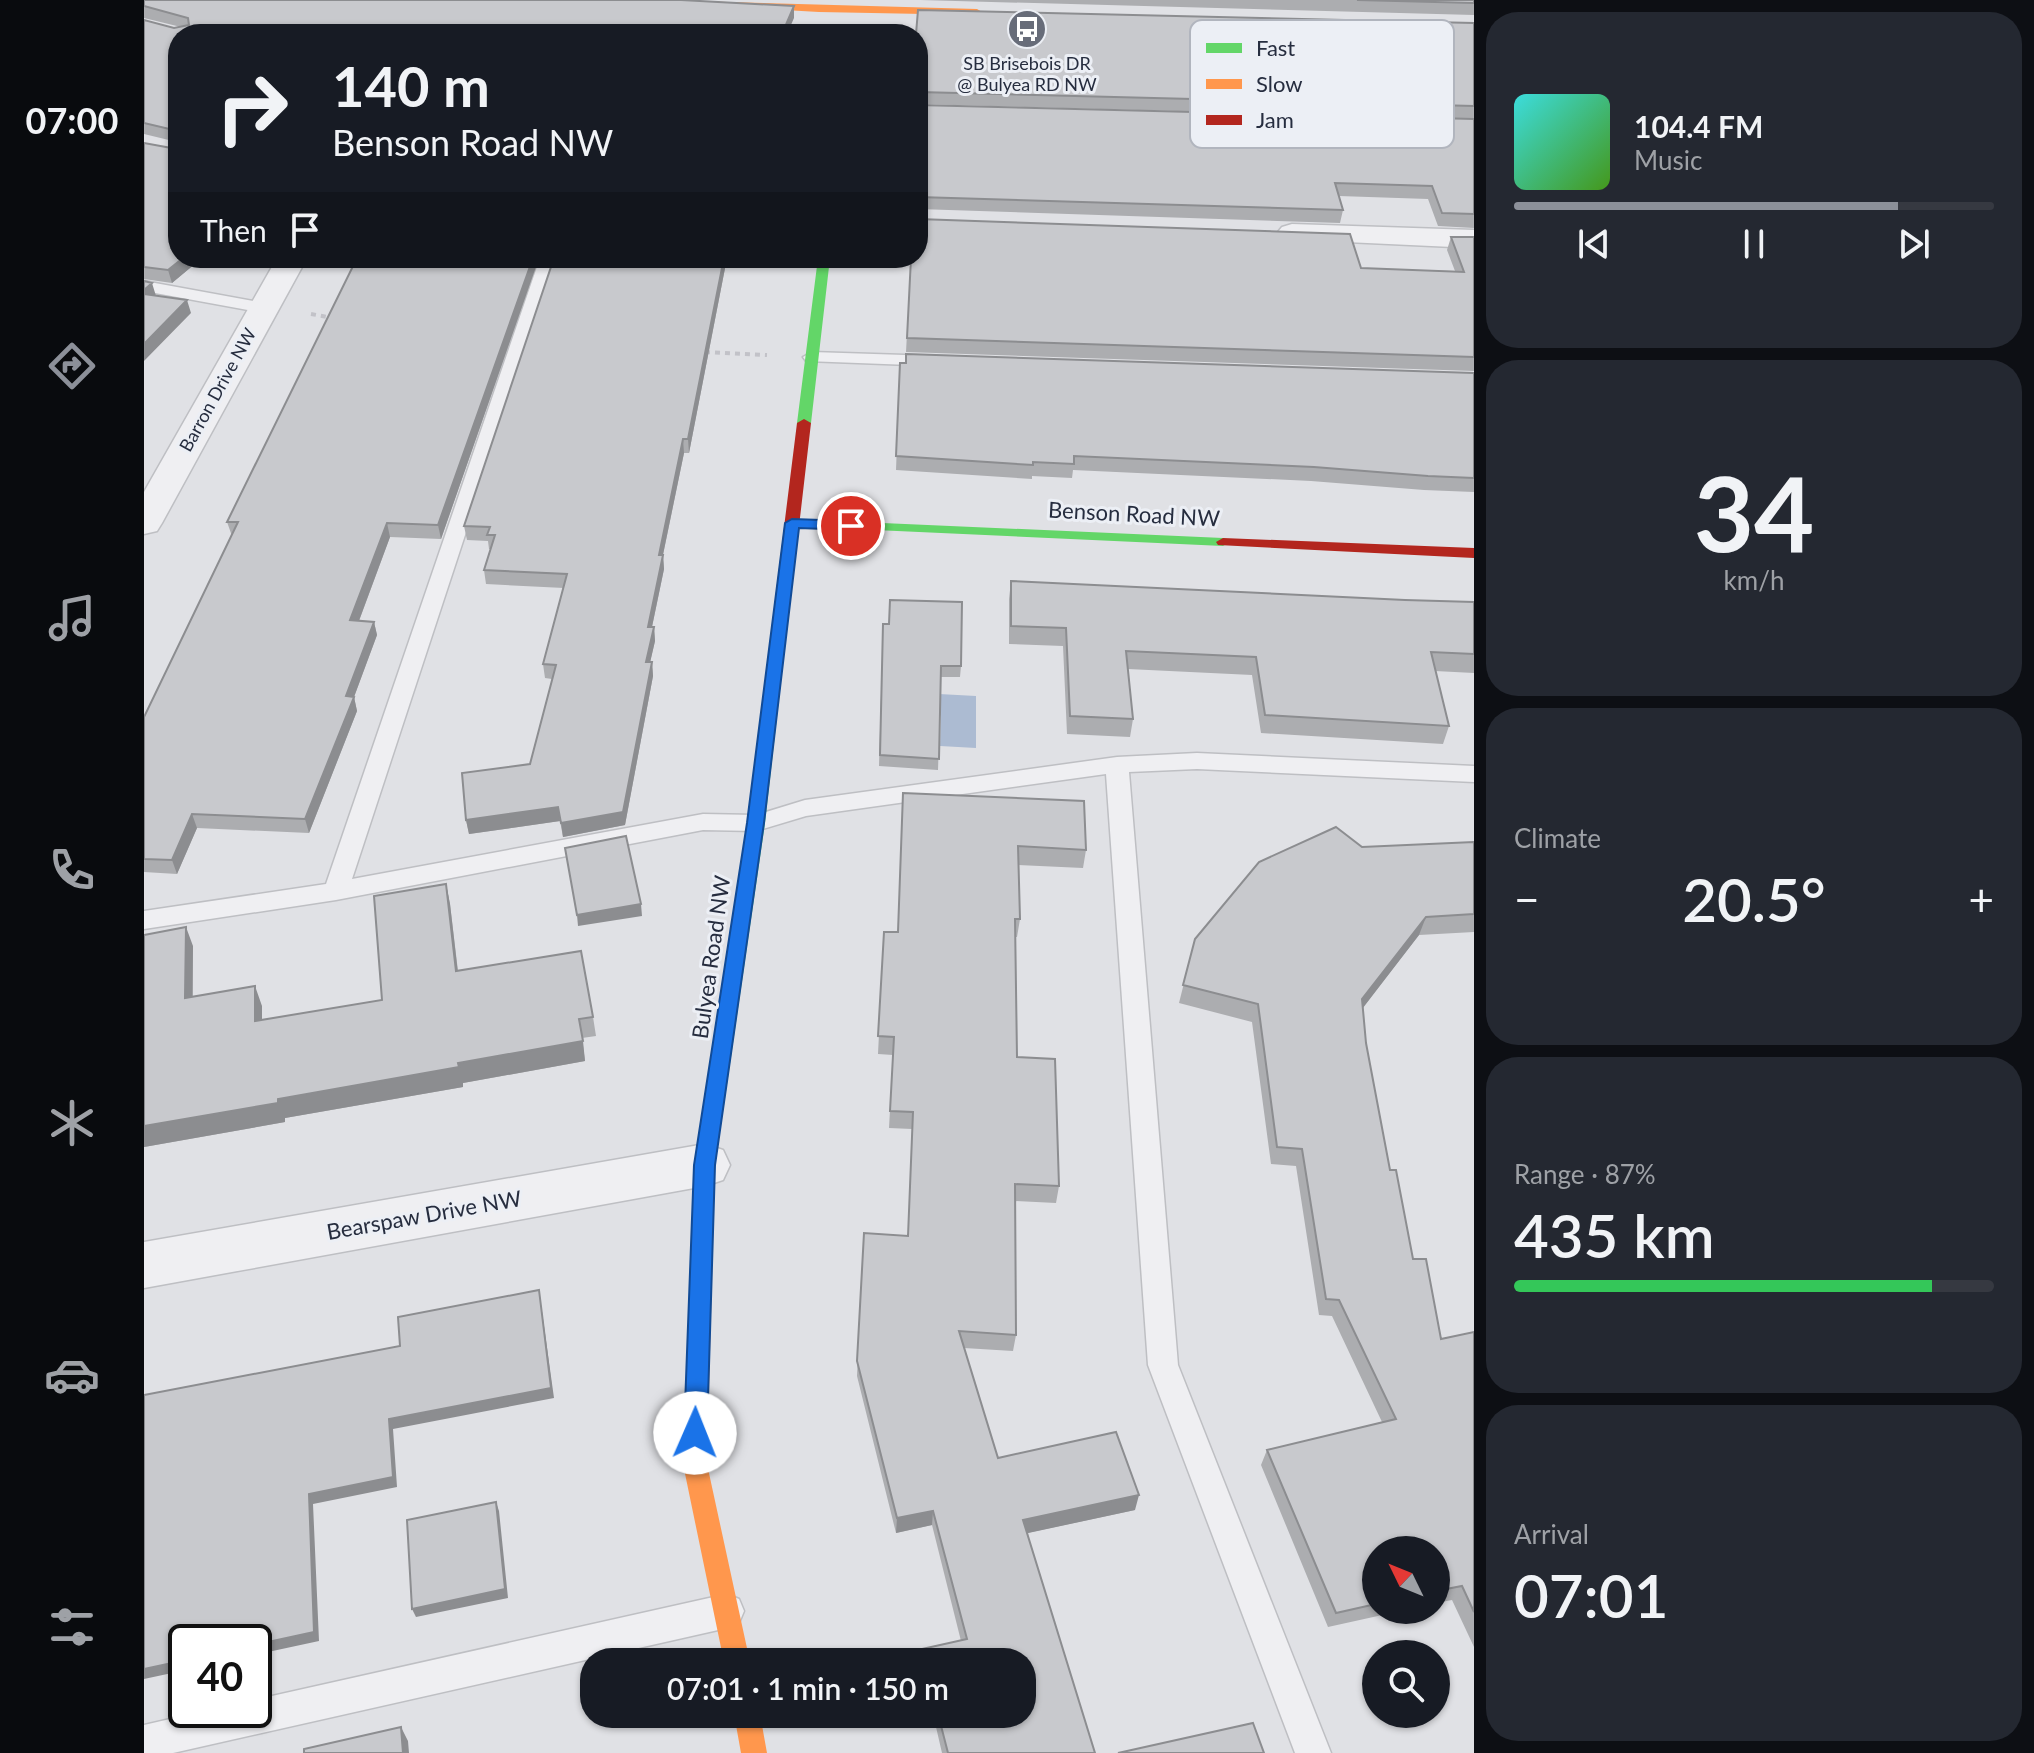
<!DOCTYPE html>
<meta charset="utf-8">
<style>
body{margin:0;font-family:Lato,sans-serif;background:#242831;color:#f1f3f6;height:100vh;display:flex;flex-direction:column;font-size:30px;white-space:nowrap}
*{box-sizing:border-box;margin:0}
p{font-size:26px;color:#9ea1a6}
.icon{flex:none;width:44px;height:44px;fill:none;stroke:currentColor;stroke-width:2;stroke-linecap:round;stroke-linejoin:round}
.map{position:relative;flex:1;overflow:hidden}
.side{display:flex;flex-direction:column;gap:12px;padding:12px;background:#0d0f14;width:560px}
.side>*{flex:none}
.guide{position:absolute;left:24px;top:24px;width:760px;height:244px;border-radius:32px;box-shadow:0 2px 6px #0004;background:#171b24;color:#f1f3f6;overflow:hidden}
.needle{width:52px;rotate:313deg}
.buttons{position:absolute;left:1218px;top:1536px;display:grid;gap:16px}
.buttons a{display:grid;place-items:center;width:88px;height:88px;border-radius:50%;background:#171b24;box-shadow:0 2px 6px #0004;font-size:40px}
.speed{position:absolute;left:24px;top:1624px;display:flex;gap:16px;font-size:40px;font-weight:700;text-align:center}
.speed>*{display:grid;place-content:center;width:104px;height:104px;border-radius:50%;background:#171b24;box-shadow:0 2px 6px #0004;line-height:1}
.speed .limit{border:4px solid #111;border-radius:12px;background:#fff;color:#111}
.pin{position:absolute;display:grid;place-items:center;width:68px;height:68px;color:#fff;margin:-34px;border:4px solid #fff;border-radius:50%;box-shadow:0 2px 8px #0007}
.me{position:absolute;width:88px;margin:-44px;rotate:1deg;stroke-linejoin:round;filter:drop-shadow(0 0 6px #0008)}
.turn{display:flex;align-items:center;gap:28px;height:168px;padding:0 32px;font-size:36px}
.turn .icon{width:104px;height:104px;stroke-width:2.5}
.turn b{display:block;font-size:56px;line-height:68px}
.then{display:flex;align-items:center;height:76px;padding:0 32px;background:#0003;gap:16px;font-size:30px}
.big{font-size:60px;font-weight:600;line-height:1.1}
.side .card{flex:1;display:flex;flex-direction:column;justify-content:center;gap:12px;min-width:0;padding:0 28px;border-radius:32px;background:#242831}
.side .dial{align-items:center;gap:0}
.dial b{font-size:104px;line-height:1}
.song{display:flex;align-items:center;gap:24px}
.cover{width:96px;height:96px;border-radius:12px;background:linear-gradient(135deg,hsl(180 70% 55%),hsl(100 70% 35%))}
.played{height:8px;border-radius:4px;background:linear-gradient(90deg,#8c9099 80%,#363941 80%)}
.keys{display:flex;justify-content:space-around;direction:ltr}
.heat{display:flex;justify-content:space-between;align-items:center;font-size:44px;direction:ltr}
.charge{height:12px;border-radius:6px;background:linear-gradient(90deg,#34c759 87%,#363941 0)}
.trip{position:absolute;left:436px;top:1648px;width:456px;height:80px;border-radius:32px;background:#171b24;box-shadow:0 2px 6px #0004;font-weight:600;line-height:80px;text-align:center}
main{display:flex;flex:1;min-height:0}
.menu{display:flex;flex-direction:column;width:144px;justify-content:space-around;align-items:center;background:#090b0e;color:#9ea1a6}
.menu .icon{width:56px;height:56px}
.menu .selected{color:#8c9099}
.menu b{font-size:36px;color:#f1f3f6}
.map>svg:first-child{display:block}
.water{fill:#acbbd2}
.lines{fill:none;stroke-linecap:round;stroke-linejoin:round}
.lane-casing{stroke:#bebfc3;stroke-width:3}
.street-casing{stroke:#bebfc3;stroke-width:3}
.path{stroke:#c2c2c8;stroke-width:4;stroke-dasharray:5 5;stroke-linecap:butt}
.lane{fill:#efeff2;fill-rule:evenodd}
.street{fill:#efeff2;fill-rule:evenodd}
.fast{fill:#63d668;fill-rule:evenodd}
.slow{fill:#ff974d;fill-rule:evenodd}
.jam{fill:#b3261e;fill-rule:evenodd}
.wall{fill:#acadb0}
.shaded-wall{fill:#8c8d90}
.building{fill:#c8c9cd;stroke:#8c8d90;stroke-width:2}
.route{fill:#1a73e8;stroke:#114b97;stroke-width:2}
.labels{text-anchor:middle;stroke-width:6;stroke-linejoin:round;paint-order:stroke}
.far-poi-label{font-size:18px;fill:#262d3f;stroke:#eceff5}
.far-street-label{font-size:18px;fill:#262d3f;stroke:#eceff5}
.street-label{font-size:22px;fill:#262d3f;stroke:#eceff5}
.key{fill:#eceff5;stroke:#b1b5be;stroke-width:2}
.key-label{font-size:22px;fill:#262d3f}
</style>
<main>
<nav class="menu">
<b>07:00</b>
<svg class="icon selected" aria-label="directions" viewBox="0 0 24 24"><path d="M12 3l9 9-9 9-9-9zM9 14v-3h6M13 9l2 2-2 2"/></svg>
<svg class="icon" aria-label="music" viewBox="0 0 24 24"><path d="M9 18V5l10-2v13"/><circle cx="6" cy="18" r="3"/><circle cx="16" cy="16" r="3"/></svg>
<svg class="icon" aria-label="phone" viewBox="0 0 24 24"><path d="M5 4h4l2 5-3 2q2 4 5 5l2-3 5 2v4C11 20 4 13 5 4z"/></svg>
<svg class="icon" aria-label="climate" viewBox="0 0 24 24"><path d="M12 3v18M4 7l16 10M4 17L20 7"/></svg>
<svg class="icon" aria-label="car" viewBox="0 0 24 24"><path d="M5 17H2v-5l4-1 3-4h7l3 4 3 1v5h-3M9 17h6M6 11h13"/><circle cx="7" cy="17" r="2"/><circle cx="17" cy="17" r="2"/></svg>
<svg class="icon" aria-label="filters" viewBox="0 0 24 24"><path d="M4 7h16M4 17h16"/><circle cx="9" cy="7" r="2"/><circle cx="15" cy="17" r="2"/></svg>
</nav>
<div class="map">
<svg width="1330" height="1753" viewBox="0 0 1330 1753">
<rect width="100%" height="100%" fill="#e0e1e5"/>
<!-- water -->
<path class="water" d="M795,694L832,696V748L796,746L797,716L790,708Z"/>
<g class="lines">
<!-- lane casing -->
<g class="lane-casing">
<path id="lane" d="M396,258H412L208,879L559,814L612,815L661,800L973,757L1053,753L1330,766V782L1053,769L985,772L1034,1365L1187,1753H1151L1004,1365L962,774L662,816L612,831L559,830L192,900L0,929V911L182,884Z
M0,281L120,303L128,308L120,313L0,291Z
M668,352L792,356L801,361L792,366L662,361L659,357Z
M583,1594L595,1599L600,1611L595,1623L583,1628L29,1753H0V1725L65,1710H110V1700Z"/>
</g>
<!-- street casing -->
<g class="street-casing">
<path id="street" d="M1148,224L1330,230V248L1138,239L1133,233L1138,227Z
M133,258H163L18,523L13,531L0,534V492Z
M561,1144L579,1150L586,1165L579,1180L561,1186L0,1288V1242Z"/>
</g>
<!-- path -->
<path class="path" d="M167,314L189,318
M561,352L623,355"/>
<!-- lane -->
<use href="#lane" class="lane"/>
<!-- street -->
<use href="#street" class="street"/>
<!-- fast -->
<path class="fast" d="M674,258H686L667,423L660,427L653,423Z
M648,519L1079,538L1086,542L1079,546L643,526L641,523Z
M631,659L639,664L621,823L579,1112L576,1118L569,1120L562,1118L559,1112L603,823L623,664Z"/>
<!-- slow -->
<path class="slow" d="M507,0L833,9L838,12L833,15L675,12L512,3Z
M569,1104L576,1106L579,1112L571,1165L563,1464L606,1662H580L539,1464L551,1165L559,1112L562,1106Z
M590,1714H616L623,1753H597Z"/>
<!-- jam -->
<path class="jam" d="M660,419L667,423L639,664L631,669L623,664L653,423Z
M1079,538L1330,548V558L1074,545L1072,542Z"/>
</g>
<!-- wall -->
<path class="wall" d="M0,0L650,18L34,34V258H58L28,283L0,279V143L33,149V142L0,134V20L30,28L37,27L0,18Z
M776,0H1330V15Z
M1330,23V119L774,104V105L1330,119V228L1294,226L1284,199L1195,196L1199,210L1196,223L774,209V34Z
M1307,237H1330V371L762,352L767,258L1311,271L1303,250Z
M213,258H395L297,539L246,537L215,621L230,622L233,635L210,697L213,711L165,833L53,828L33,874L0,872V717L88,536L83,522Z
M410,258H583L545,453H540L519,555L520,569L508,627H510L511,641L506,662H508L509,676L481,825L419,837L416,821L325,834L322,820L386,764L408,679L401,678L399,664L420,588L342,584L340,570L347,549H345L344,541L323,540L320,526Z
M756,363L1330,373V492L1280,490L1167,481L929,470L928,478L888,476V479L752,470Z
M867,581L1261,600L1330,602V673L1291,671L1305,726L1299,744L1117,733L1108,675L984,669L989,719L986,737L923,734L919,646L865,644V599Z
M739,624L817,666L816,677H797L794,770L735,766Z
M759,793L942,850L939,868L874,865L876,919L873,937H871L873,1057L915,1186L912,1203L871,1201L872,1335L869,1351L820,1348L854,1458L991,1510L883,1533L951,1753H798L789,1714H878V1662H776L778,1649L817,1641L788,1525L752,1533L713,1376L720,1233L764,1236L768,1129L745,1128L749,1055L734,1054L740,932H754Z
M1330,842V932L1275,935L1219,1007L1222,1043L1246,1170L1269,1259L1297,1339L1330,1332V1647L1308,1600L1292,1603V1550H1232V1610H1261L1184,1627L1117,1465L1123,1450L1238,1422L1188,1316L1175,1315L1152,1166L1127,1164L1108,1022L1035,1003L1051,939L1218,847Z
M302,884L306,904L314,971L449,1017L452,1036L438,1038L441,1061L319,1083V1087L141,1118V1122L0,1147V935L49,946V997L118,1006V1020L238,1000Z"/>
<!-- shaded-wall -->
<path class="shaded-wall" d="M650,6V18L643,34H638Z
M39,258H58L28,283L24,270Z
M389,258H395L297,539L294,525Z
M580,258H583L545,453L544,439Z
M8,283L12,296L0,306V290Z
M43,300L47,313L0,361V344Z
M539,439L540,453L516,569L515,555Z
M243,523L246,537L210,634L206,620Z
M519,555L520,569L505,641L504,627Z
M230,622L233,635L210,697L213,711L165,833L161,819L202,696Z
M510,627L511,641L503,676L502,662Z
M508,662L509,676L481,825L419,837L417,823Z
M414,807L416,821L325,834L322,820Z
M48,814L53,828L33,874L28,860Z
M302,884L306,904L316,991L312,971Z
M497,904L498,916L434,926L433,915Z
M1282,917L1275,935L1212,1017L1218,999Z
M42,927L49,946L48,1017L41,998Z
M111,986L118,1006V1040L111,1021Z
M439,1041L441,1061L319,1083V1087L141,1118V1122L0,1147V1126L314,1063Z
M395,1290L410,1398L249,1429L253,1487L169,1504L175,1641L110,1655V1645L165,1494L245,1419Z
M995,1495L991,1510L875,1535L879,1520Z
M352,1502L355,1511L364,1598L272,1617L268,1609Z
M789,1511L788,1525L752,1533L753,1518Z
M42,1660V1670L0,1679V1669Z
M257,1727L264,1741L265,1753H259Z"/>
<!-- building -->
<path class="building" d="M0,0H537L650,6L638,34H320L323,28L316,34H34V258H39L24,270L0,267V143L33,149L34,131L0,123V20L30,28L45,25L44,18L0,6Z
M1213,0H1330V3Z
M774,10L1330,23V106L774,92V34H772Z
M774,104V105L1330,119V214L1298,213L1288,186L1191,183L1199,210L774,197Z
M774,219L1206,234L1217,268L1320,272L1307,237H1330V357L763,338L767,258H774Z
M213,258H389L294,525L243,523L206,620L230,622L202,696L210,697L161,819L48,814L28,860L0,859V717L94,522H83Z
M410,258H580L544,439H539L515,555H519L504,627H510L502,662H508L479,812L417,823L414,807L322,820L318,773L386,764L412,665L399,664L423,574L340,570L351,535H343L346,527L320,526Z
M0,281L8,283L0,290Z
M0,294L43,300L0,344Z
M762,354L1330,373V478L1284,476L1170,467L930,456V464L889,462V465L752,456L756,363H762Z
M867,581L1261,600L1330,602V654L1287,652L1305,726L1121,715L1112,657L982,651L989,719L926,716L922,628L867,626Z
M746,600L818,602L817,666H797L795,759L736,755L739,624H745Z
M759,793L940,801L942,850L874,846L876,919H871L873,1057L911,1059L915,1186L871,1184L872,1335L815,1331L854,1458L972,1432L995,1495L879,1520L951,1753H804L794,1714H878V1662H781L778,1649L823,1639L789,1511L753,1518L713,1361L720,1233L764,1236L769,1112L746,1111L750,1037L734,1036L740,932H754Z
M1192,827L1218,847L1330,842V914L1282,917L1218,999L1222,1043L1246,1170H1252L1269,1259H1282L1297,1339L1330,1332V1612L1318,1586L1292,1591V1550H1232V1604L1192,1613L1123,1450L1252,1419L1195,1300L1182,1299L1158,1149L1133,1147L1114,1004L1039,985L1051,939L1115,862Z
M482,836L497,904L433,915L421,848Z
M302,884L312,971L437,951L449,1017L435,1019L439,1041L314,1063L315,1067L134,1099V1103L0,1126V935L42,927L41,998L111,986V1021L238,1000L230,896Z
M395,1290L407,1388L245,1419L249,1477L165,1494L170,1632L110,1645V1642H42V1660L0,1669V1395L256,1346L254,1317Z
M352,1502L361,1589L268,1609L263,1520Z
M1109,1723L1120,1753H974Z
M257,1727L259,1753H160V1749Z"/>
<!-- route -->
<path class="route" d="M648,519L707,521L714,526L707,530L655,528L620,823L571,1165L563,1433L560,1441L551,1444L543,1441L540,1433L550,1165L603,823L641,523Z"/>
<!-- icons -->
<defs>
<g id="bus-disc" transform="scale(2)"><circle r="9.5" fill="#676c79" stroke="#eceff5"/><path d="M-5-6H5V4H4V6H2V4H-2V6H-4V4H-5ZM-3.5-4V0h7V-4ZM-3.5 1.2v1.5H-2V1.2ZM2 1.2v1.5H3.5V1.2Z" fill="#fff"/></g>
</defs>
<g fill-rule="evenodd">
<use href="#bus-disc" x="883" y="29"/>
</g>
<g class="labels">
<!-- far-poi labels -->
<g class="far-poi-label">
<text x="883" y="70">SB Brisebois DR<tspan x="883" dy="21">@ Bulyea RD NW</tspan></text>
</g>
<!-- far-street labels -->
<g class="far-street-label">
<text transform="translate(74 390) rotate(-61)" y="6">Barron Drive NW</text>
</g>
<!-- street labels -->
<g class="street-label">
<text transform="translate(990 514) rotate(3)" y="8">Benson Road NW</text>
<text transform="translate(567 957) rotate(-82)" y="8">Bulyea Road NW</text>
<text transform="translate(280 1215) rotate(-10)" y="8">Bearspaw Drive NW</text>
</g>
</g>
<!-- legend -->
<rect x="1046" y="20" width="264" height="128" rx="12" class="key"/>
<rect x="1062" y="43" width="36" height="10" fill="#63d668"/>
<rect x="1062" y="79" width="36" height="10" fill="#ff974d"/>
<rect x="1062" y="115" width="36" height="10" fill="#b3261e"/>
<g class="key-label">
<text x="1112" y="56">Fast</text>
<text x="1112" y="92">Slow</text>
<text x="1112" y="128">Jam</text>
</g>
</svg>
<div class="buttons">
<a><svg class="needle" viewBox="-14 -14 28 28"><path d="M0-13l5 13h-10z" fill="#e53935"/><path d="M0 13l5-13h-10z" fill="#9ea1a6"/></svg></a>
<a><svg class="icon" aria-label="search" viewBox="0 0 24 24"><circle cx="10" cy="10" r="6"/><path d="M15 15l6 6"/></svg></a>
</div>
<div class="speed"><div class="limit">40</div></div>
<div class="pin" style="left:707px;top:526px;background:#d93025"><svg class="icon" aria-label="arrive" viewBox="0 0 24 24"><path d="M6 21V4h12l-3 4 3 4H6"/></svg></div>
<svg class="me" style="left:551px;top:1433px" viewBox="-20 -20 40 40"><circle r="19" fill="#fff"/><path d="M0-13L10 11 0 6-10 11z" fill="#1a73e8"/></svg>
<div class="trip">07:01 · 1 min · 150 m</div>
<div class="guide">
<div class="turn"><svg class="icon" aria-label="right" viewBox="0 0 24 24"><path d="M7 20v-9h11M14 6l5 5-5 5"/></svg><div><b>140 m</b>Benson Road NW</div></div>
<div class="then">Then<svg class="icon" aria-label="arrive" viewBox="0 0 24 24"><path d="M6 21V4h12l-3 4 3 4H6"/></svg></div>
</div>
</div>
<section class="side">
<div class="card">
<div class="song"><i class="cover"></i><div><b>104.4 FM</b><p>Music</p></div></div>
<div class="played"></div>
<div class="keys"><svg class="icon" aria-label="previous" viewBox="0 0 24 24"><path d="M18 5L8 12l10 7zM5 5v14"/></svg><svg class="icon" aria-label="pause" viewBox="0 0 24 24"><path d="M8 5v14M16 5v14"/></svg><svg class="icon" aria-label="next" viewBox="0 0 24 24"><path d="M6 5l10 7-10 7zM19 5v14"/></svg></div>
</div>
<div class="card dial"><b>34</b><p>km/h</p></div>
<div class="card"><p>Climate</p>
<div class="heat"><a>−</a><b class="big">20.5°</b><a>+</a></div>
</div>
<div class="card"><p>Range · 87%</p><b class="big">435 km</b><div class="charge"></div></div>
<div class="card"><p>Arrival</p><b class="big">07:01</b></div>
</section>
</main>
